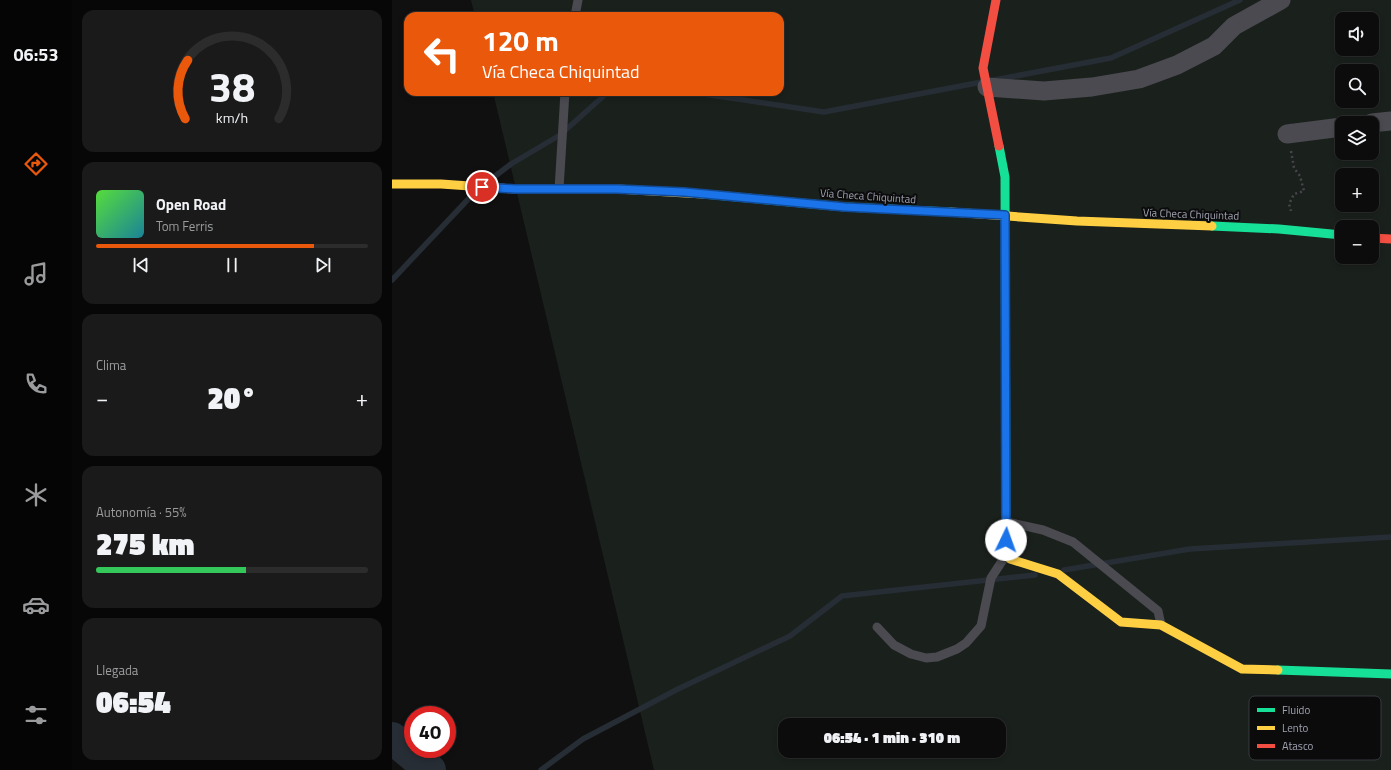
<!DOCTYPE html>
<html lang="es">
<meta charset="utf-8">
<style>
body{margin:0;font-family:"Titillium Web",sans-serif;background:#1a1a1a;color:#f1f3f6;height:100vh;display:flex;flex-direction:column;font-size:15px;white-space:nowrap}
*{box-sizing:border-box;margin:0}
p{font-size:13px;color:#9a9b9d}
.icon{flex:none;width:22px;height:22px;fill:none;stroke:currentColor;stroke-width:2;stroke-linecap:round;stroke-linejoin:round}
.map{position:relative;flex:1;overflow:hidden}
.panel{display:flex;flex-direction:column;gap:10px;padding:10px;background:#070707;width:320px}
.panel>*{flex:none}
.hud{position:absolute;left:12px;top:12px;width:380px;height:84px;border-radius:12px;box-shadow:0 2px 6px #0003,0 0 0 1px #2c2c2d;background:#ea580c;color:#fff;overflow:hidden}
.fabs{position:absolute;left:943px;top:12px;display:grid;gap:8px}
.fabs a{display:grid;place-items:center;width:44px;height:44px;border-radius:8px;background:#0c0c0c;box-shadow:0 2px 6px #0003,0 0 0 1px #2c2c2d;font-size:20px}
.speed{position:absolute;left:12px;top:706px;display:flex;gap:8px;font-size:20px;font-weight:700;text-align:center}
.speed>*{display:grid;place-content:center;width:52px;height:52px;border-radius:50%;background:#0c0c0c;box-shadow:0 2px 6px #0003,0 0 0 1px #2c2c2d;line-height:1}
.speed .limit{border:6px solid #d22;background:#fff;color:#111}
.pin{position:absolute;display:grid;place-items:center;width:34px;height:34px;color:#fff;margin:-17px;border:2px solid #fff;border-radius:50%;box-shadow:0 1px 4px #0007}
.me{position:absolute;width:44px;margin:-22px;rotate:3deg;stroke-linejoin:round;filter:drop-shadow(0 0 3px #0008)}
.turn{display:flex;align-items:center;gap:14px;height:84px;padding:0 12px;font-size:18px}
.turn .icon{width:52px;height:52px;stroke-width:2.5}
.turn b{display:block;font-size:28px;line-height:34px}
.big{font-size:30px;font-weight:800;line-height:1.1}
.panel .card{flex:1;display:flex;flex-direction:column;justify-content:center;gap:6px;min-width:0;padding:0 14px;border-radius:12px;background:#1a1a1a}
.panel .dial{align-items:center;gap:0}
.dial svg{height:104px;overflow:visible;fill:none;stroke:#2c2c2d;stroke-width:7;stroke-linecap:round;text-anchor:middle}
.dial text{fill:#f1f3f6;stroke:none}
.song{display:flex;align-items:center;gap:12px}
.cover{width:48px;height:48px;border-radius:6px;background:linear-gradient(135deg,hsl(110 70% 55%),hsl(190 70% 35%))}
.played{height:4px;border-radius:2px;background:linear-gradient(90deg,#ea580c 80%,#2c2c2d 80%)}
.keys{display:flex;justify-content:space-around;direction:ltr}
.heat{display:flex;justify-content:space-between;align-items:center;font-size:22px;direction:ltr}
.charge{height:6px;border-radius:3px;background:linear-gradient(90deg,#34c759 55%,#2c2c2d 0)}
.trip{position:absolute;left:386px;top:718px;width:228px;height:40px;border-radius:12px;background:#0c0c0c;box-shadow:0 2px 6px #0003,0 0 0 1px #2c2c2d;font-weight:800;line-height:40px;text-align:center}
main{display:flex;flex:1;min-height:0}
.menu{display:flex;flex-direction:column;width:72px;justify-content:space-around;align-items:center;background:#050505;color:#9a9b9d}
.menu .icon{width:28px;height:28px}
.menu .selected{color:#ea580c}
.menu b{font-size:18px;color:#f1f3f6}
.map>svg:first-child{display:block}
.green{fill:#1a201c;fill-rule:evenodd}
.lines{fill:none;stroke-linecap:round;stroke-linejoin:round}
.stream{stroke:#272d35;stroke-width:5.5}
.river{stroke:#272d35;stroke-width:32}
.path{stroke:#46464b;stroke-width:2.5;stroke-dasharray:2 3;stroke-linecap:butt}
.lane{stroke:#4a4a50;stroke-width:9}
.street{stroke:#4a4a50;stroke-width:19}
.fast{stroke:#16e098;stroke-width:9}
.slow{stroke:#ffcf43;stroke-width:9}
.jam{stroke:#f24e42;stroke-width:9}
.route-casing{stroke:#114b97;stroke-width:10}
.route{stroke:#1a73e8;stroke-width:7}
.labels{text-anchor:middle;stroke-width:4;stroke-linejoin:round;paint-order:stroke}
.street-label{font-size:11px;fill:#a0a3b2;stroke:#0b0b0c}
.key{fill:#0b0b0c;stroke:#38393e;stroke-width:1}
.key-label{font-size:11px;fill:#a0a3b2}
</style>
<main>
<nav class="menu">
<b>06:53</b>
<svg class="icon selected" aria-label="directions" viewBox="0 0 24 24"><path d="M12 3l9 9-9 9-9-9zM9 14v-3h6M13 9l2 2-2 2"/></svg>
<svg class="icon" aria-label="music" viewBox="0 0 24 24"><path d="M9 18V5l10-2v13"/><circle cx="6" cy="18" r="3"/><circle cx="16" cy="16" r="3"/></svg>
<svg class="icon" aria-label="phone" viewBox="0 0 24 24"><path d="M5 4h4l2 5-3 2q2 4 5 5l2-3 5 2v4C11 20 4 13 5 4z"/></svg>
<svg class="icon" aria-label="climate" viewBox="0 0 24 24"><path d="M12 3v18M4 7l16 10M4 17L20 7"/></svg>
<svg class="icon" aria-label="car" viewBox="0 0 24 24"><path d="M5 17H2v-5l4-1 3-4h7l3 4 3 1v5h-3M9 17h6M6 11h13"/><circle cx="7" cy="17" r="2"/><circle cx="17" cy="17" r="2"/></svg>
<svg class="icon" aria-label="filters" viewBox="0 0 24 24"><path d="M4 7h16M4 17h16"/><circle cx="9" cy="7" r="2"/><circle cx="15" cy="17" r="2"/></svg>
</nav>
<section class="panel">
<div class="card dial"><svg viewBox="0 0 100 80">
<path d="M14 69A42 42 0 1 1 86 69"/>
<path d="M14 69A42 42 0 0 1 16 24" stroke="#ea580c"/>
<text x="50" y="56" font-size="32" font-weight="700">38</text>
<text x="50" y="72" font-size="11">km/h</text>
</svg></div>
<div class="card">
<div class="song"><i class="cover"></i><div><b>Open Road</b><p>Tom Ferris</p></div></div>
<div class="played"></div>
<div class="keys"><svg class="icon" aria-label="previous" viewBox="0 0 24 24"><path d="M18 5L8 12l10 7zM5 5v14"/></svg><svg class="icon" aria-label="pause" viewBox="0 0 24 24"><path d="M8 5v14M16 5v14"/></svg><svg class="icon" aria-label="next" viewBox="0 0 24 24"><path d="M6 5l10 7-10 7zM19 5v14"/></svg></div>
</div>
<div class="card"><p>Clima</p>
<div class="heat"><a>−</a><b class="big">20°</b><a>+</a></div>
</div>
<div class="card"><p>Autonomía · 55%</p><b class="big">275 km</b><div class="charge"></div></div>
<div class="card"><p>Llegada</p><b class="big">06:54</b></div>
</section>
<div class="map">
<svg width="999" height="770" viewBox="0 0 999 770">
<rect width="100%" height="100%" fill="#101010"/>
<!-- green -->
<path class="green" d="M79,0H999V770H262L101,92H388V16H83ZM950,19H980V49H950ZM950,71H980V101H950ZM950,123H980V153H950ZM950,175H980V205H950ZM950,227H980V257H950ZM393,725H607V751H393Z"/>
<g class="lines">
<!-- stream -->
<path class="stream" d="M602,80L719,58L848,0
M298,92L432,112L590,82
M98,180L119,164L168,135L216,92
M0,280L82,193
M672,570L798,549L999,537
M149,770L191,739L286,689L398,636L450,596L643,575"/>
<!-- river -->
<path class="river" d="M0,738L38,770"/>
<!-- path -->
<path class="path" d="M899,151L902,168L908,176L912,191L902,194L897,204L899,211"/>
<!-- lane -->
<path class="lane" d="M183,16L186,0
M167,189L173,92
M615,522L651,530L681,542L766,611L769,625
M485,627L502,645L519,654L534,658L545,657L565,649L574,643L589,626L599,578L614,555"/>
<!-- street -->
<path class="street" d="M595,87L652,91L700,87L747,79L785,65L822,46L842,26L889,0
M980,123L999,121
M895,134L950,127"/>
<!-- fast -->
<path class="fast" d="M607,146L613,177L614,541
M311,194L453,207L559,212
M820,226L887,229L950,235
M886,670L999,674"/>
<!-- slow -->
<path class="slow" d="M0,184H49L123,189H225L311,194
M559,212L685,221L820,226
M614,541L613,550L618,559L666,574L729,622L769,625L850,669L886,670"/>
<!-- jam -->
<path class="jam" d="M604,0L591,68L607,146
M980,238L999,239"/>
</g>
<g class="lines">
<!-- route casing -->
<g class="route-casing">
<path id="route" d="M90,187L123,189H225L292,192L453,207L613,215L614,540"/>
</g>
<!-- route -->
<use href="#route" class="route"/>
</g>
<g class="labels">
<!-- street labels -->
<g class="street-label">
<text transform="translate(476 196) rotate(4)" y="4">Vía Checa Chiquintad</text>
<text transform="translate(799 214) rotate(2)" y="4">Vía Checa Chiquintad</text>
</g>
</g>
<!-- legend -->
<rect x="857" y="696" width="132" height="64" rx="6" class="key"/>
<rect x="865" y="708" width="18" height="4" fill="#16e098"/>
<rect x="865" y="726" width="18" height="4" fill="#ffcf43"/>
<rect x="865" y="744" width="18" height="4" fill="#f24e42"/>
<g class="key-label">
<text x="890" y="714">Fluido</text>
<text x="890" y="732">Lento</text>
<text x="890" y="750">Atasco</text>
</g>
</svg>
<div class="fabs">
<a><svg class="icon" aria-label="sound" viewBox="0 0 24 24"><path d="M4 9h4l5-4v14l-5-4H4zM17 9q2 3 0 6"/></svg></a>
<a><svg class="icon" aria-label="search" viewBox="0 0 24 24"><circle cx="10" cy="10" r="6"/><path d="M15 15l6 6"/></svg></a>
<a><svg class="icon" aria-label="layers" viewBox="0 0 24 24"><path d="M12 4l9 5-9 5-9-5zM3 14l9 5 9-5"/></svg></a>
<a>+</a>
<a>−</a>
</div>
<div class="speed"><div class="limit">40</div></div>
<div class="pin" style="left:90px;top:187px;background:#d93025"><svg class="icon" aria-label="arrive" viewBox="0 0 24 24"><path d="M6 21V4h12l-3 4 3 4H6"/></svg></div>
<svg class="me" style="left:614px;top:540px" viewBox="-20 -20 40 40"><circle r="19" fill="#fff"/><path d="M0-13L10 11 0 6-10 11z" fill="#1a73e8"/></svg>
<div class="trip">06:54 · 1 min · 310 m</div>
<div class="hud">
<div class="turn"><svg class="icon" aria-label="left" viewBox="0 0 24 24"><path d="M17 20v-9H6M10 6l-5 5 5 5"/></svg><div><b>120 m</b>Vía Checa Chiquintad</div></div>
</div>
</div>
</main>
